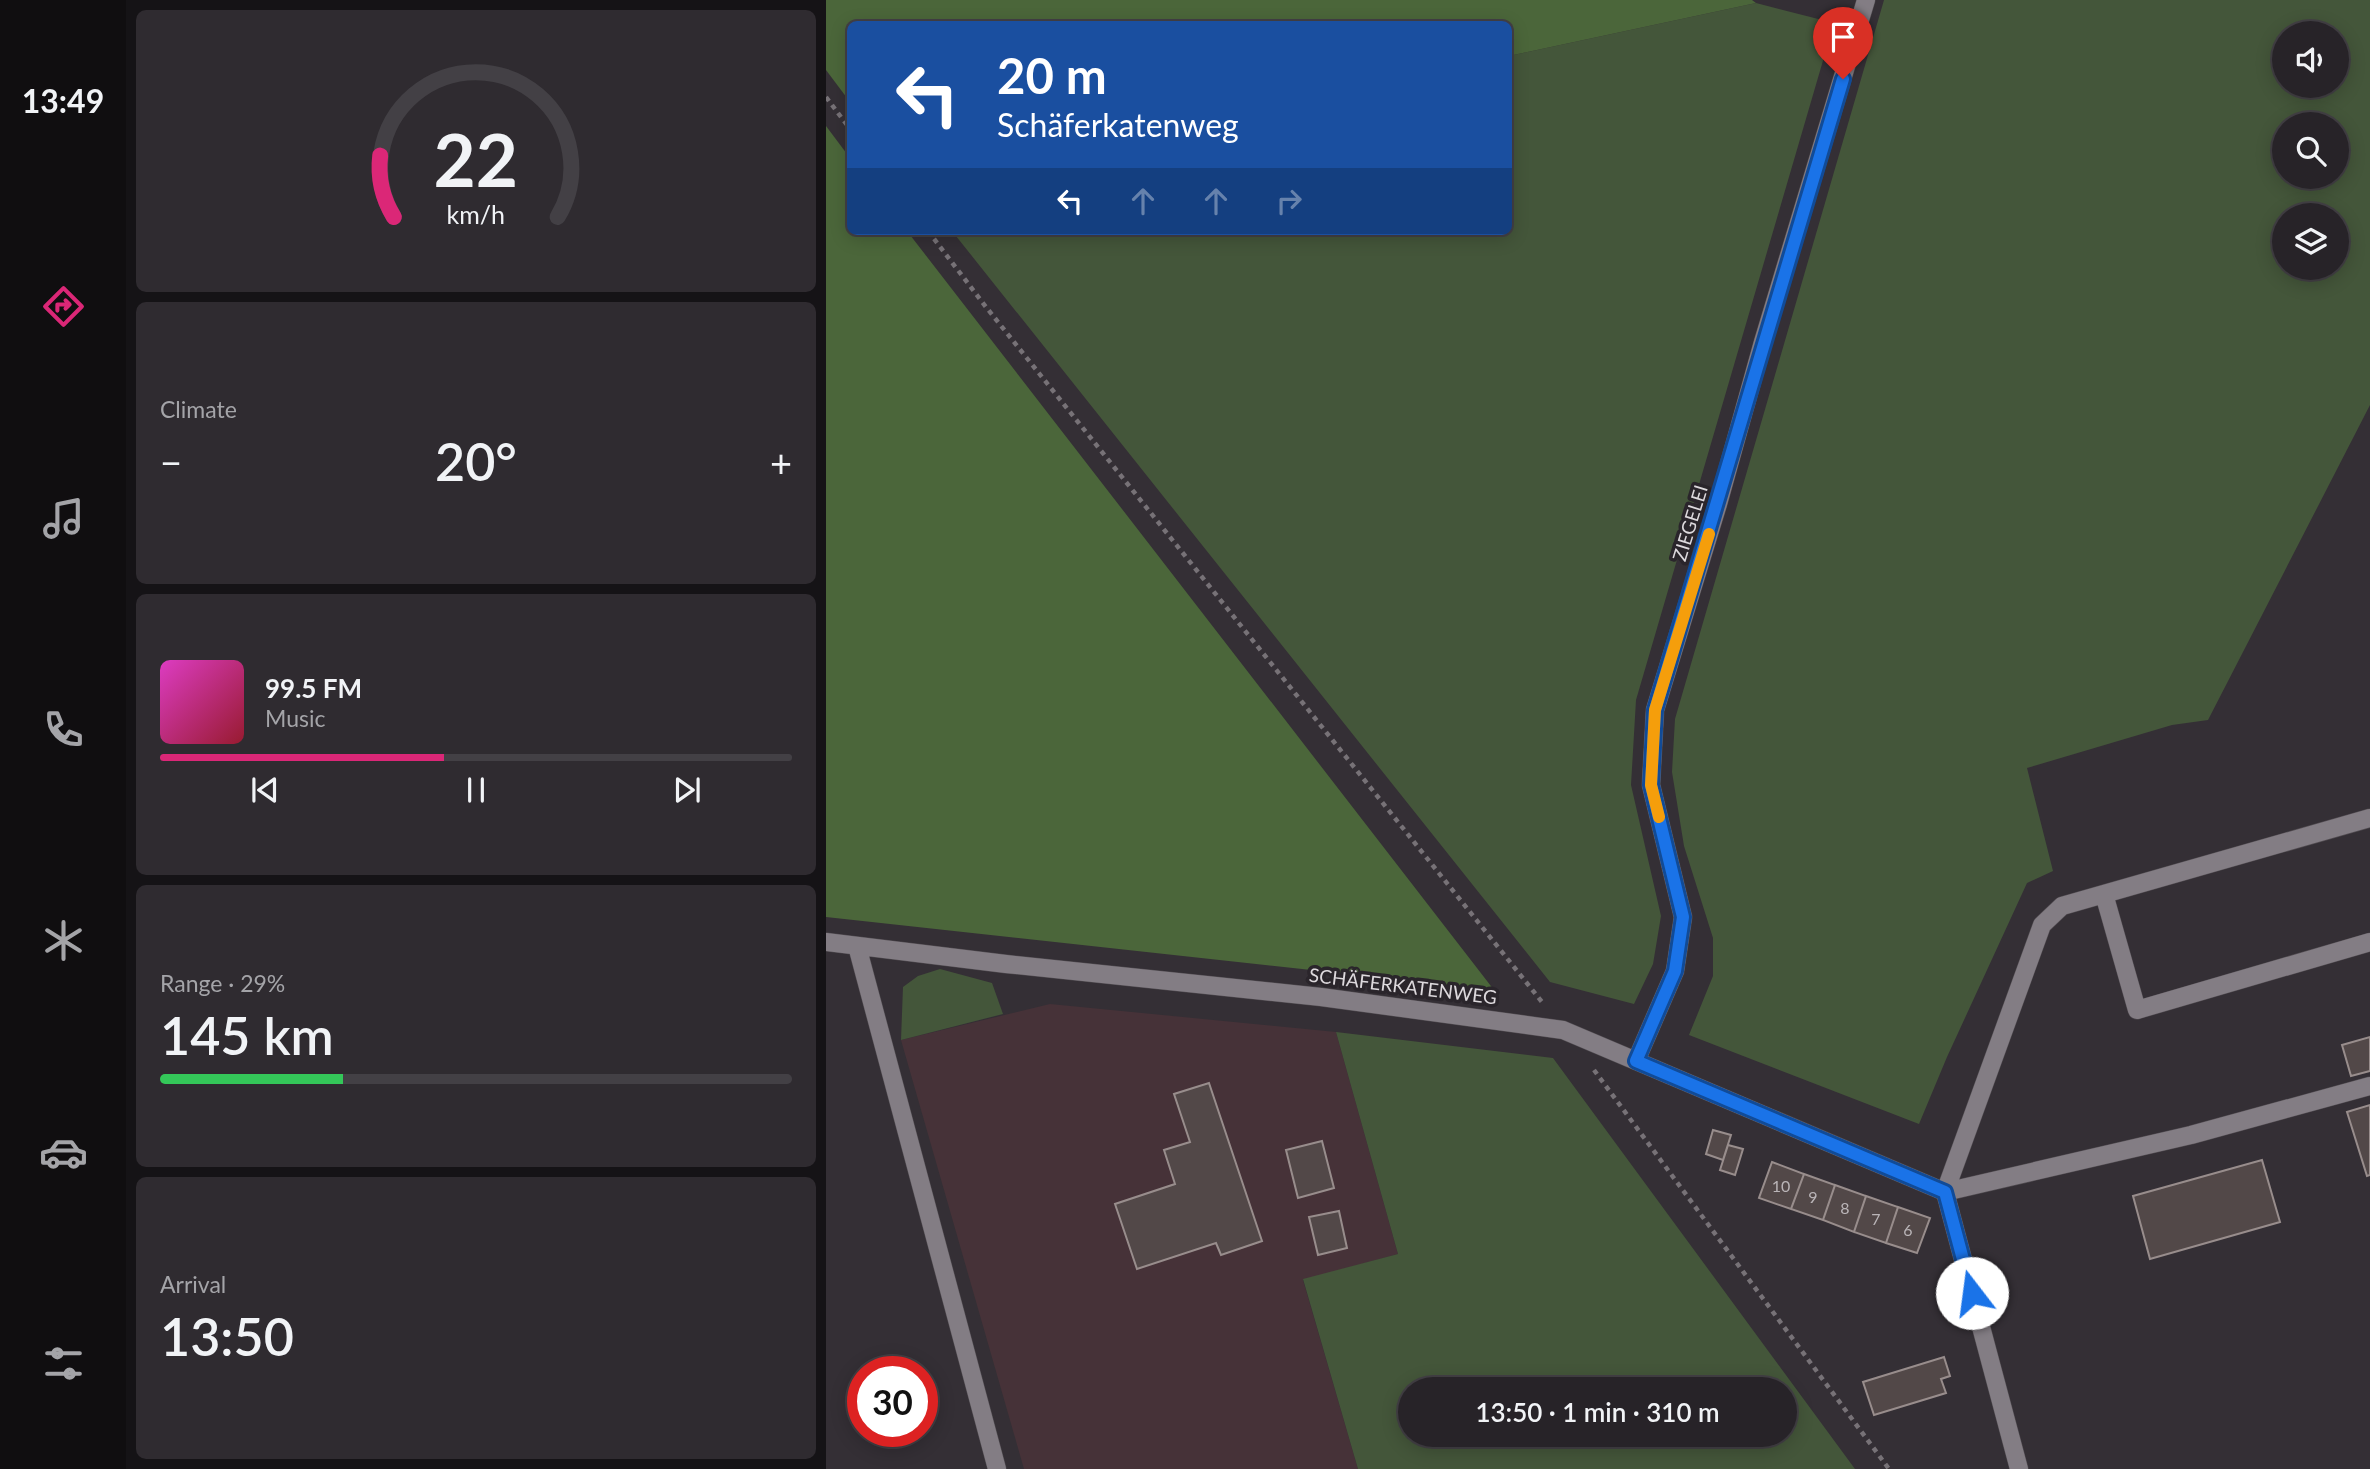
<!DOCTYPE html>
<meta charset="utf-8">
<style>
body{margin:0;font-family:Lato,sans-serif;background:#2f2b30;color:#f1f3f6;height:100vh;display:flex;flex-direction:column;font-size:26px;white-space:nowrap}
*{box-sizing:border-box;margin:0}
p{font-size:23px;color:#a4a4a8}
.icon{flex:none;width:38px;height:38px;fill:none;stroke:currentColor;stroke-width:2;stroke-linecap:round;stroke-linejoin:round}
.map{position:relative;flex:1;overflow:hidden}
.panel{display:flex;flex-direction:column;gap:10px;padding:10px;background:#151316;width:700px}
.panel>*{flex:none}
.banner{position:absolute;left:21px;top:21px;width:665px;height:214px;border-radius:10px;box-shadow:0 4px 18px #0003,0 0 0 2px #434045;background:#1a4fa0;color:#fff;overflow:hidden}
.controls{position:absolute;left:1446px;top:21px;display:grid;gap:14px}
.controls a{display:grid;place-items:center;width:77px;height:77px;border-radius:50%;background:#272328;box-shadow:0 4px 18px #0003,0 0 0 2px #434045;font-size:35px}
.speed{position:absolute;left:21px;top:1356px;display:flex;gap:14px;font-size:35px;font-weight:700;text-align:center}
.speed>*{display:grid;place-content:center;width:91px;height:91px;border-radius:50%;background:#272328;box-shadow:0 4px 18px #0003,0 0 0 2px #434045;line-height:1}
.speed .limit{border:10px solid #d22;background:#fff;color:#111}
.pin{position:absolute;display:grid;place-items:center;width:60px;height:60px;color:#fff;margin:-72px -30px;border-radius:50% 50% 50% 0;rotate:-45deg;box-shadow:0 0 7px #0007}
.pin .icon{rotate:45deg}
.me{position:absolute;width:77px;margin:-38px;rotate:345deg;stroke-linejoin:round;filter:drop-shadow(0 0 5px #0008)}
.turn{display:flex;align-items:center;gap:24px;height:147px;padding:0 35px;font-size:32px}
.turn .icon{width:91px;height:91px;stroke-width:2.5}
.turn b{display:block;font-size:49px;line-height:60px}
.lanes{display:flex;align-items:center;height:66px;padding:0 35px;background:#0003;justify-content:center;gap:35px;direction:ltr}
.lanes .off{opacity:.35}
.big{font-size:52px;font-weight:600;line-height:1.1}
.panel .card{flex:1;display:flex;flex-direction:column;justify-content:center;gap:10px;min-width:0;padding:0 24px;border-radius:10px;background:#2f2b30}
.panel .dial{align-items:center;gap:0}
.dial svg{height:182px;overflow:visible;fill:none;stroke:#434045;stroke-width:7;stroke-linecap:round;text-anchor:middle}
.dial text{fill:#f1f3f6;stroke:none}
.song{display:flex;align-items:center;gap:21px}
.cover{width:84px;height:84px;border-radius:10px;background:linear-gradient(135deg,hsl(310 70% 55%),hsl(350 70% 35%))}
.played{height:7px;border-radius:4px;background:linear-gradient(90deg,#db2777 45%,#434045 45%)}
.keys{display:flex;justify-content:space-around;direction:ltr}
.heat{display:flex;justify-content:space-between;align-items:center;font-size:38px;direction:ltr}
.charge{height:10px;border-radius:5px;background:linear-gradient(90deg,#34c759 29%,#434045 0)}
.trip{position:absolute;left:572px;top:1377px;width:399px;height:70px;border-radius:35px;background:#272328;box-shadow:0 4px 18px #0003,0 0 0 2px #434045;font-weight:600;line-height:70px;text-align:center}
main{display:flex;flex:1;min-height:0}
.tabs{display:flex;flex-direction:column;width:126px;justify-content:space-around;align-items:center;background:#100e10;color:#a4a4a8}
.tabs .icon{width:49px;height:49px}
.tabs .active{color:#db2777}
.tabs b{font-size:32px;color:#f1f3f6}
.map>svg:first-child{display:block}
.industrial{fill:#463238}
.green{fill:#44563a;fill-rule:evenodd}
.forest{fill:#4b663a}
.building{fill:#524848;stroke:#988d8c;stroke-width:2}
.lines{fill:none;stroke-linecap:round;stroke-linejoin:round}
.minor-casing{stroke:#524d52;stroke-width:19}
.path{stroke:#777277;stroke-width:4.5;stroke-dasharray:5 5;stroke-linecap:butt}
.minor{stroke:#837d84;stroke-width:18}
.route-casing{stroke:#114b97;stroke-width:18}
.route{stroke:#1a73e8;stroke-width:12}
.slow{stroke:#f59e0b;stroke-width:12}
.labels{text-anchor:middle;stroke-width:7;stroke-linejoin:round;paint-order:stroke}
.number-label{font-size:16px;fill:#bab5b8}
.street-label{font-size:19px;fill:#ddd9dd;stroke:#2a252b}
</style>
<main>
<nav class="tabs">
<b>13:49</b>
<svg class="icon active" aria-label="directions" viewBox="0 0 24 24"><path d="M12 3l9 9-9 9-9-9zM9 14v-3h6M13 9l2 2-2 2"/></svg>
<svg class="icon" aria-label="music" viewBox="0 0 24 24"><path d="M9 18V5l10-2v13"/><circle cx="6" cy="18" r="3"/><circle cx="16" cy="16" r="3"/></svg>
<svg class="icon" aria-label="phone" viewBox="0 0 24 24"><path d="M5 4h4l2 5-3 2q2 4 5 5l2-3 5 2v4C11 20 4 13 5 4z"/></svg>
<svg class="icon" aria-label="climate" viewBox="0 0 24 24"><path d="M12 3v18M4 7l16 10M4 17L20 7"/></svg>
<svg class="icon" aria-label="car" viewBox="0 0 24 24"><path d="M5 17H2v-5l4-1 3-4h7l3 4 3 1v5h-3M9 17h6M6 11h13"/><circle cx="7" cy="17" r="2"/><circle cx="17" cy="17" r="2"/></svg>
<svg class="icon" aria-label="filters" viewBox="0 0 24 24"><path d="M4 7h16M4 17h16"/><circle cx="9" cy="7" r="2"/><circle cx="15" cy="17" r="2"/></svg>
</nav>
<section class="panel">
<div class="card dial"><svg viewBox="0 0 100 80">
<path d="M14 69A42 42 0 1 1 86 69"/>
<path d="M14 69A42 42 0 0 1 8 42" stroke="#db2777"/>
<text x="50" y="56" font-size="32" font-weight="700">22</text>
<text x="50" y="72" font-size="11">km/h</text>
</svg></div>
<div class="card"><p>Climate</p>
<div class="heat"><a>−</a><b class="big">20°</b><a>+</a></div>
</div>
<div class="card">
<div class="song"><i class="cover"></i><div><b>99.5 FM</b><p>Music</p></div></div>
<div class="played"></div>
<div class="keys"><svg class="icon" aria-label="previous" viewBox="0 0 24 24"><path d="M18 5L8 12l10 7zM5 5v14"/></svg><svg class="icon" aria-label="pause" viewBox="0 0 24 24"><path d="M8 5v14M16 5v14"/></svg><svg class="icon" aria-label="next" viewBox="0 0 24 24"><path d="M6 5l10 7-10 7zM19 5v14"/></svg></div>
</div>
<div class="card"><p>Range · 29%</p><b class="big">145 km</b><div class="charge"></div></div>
<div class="card"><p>Arrival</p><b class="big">13:50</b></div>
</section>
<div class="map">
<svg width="1544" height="1469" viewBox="0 0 1544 1469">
<rect width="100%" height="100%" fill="#342f35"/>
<!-- industrial -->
<path class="industrial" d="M224,1004L510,1032L572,1254L477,1280L532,1469H198L75,1040Z"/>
<!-- green -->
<path class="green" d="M1058,0H1544V405L1382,720L1346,725L1201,768L1227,871L1201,883L1121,1057L1093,1124L863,1035L887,976V938L858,846L846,772L849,719ZM1458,33H1510V86H1458ZM1458,124H1510V177H1458ZM1458,215H1510V268H1458Z
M930,3L1008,23L810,700L805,785L835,916L827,964L808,1004L724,982L126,231H682L683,56Z
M114,969L166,983L177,1014L75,1040L77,987L92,976Z
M510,1032L727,1058L1029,1469H532L477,1279L572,1254ZM584,1390H959V1435H584Z"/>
<!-- forest -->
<path class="forest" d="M0,0H926L930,3L683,56L682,24H24V102L0,70Z
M0,126L24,158V231H81L668,990L0,917Z"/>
<!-- building -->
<path class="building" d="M1544,1037V1071L1525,1076L1516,1045Z
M383,1083L436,1241L395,1255L390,1243L311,1269L289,1204L349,1184L338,1150L364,1142L348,1094Z
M1544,1105V1175L1541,1176L1521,1112Z
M887,1130L905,1135L897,1160L880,1154Z
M496,1141L508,1188L472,1198L460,1150Z
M902,1145L917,1149L909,1175L894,1170Z
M1436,1160L1454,1222L1324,1259L1307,1196Z
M946,1162L978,1174L965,1209L933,1198Z
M978,1174L1009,1185L997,1220L965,1209Z
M1009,1185L1040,1196L1028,1232L997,1220Z
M1040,1196L1072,1207L1060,1243L1028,1232Z
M1072,1207L1104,1218L1091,1253L1060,1243Z
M513,1211L521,1248L492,1255L483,1217Z
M1118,1357L1124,1376L1115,1379L1120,1393L1048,1415L1037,1382Z"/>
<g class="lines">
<!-- minor casing -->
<g class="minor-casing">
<path id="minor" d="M1278,894L1311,1010L1544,942
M0,942L180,964L495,997L737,1030L1119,1192
M31,946L171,1469
M810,1061L849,971L857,917L825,785L829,710L892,504L937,342L1040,0
M1119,1192L1216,925L1236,906L1544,818
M1119,1192L1365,1135L1544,1086
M1119,1192L1193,1469"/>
</g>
<!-- path -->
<path class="path" d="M0,97L24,129
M102,231L160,307L716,1002
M768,1070L1063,1469"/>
<!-- minor -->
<use href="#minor" class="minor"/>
</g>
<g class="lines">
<!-- route casing -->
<g class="route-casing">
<path id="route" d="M1017,79L829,710L825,785L857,917L849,971L810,1061L1119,1192L1146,1293"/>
</g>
<!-- route -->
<use href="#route" class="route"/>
<!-- slow -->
<path class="slow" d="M833,817L825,785L829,710L883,534"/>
</g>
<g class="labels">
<!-- number labels -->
<g class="number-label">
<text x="955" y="1192">10</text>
<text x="987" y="1203">9</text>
<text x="1019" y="1214">8</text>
<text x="1050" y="1225">7</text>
<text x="1082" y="1236">6</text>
</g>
<!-- street labels -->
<g class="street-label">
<text transform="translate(864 523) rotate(-73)" y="7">ZIEGELEI</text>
<text transform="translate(577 986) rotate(7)" y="7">SCHÄFERKATENWEG</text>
</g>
</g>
</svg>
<div class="controls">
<a><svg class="icon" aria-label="sound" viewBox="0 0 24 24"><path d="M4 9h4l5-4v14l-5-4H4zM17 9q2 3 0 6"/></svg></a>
<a><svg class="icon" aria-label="search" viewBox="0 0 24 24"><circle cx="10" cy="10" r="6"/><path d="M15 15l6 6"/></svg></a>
<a><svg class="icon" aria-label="layers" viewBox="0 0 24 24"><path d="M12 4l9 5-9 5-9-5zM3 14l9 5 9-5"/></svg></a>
</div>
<div class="speed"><div class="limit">30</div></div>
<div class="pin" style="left:1017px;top:79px;background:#d93025"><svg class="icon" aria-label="arrive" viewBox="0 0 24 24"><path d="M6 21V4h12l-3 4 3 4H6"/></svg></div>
<svg class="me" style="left:1146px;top:1293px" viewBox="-20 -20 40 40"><circle r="19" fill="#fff"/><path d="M0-13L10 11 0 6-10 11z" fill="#1a73e8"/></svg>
<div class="trip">13:50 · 1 min · 310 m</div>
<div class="banner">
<div class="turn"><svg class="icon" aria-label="left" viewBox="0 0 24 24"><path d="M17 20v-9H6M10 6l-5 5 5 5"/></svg><div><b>20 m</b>Schäferkatenweg</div></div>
<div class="lanes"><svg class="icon" aria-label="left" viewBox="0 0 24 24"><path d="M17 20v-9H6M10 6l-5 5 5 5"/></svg><svg class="icon off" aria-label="ahead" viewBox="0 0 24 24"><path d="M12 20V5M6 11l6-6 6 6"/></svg><svg class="icon off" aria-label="ahead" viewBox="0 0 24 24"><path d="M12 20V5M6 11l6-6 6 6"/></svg><svg class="icon off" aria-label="right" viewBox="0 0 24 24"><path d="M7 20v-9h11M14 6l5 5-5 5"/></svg></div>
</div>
</div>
</main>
